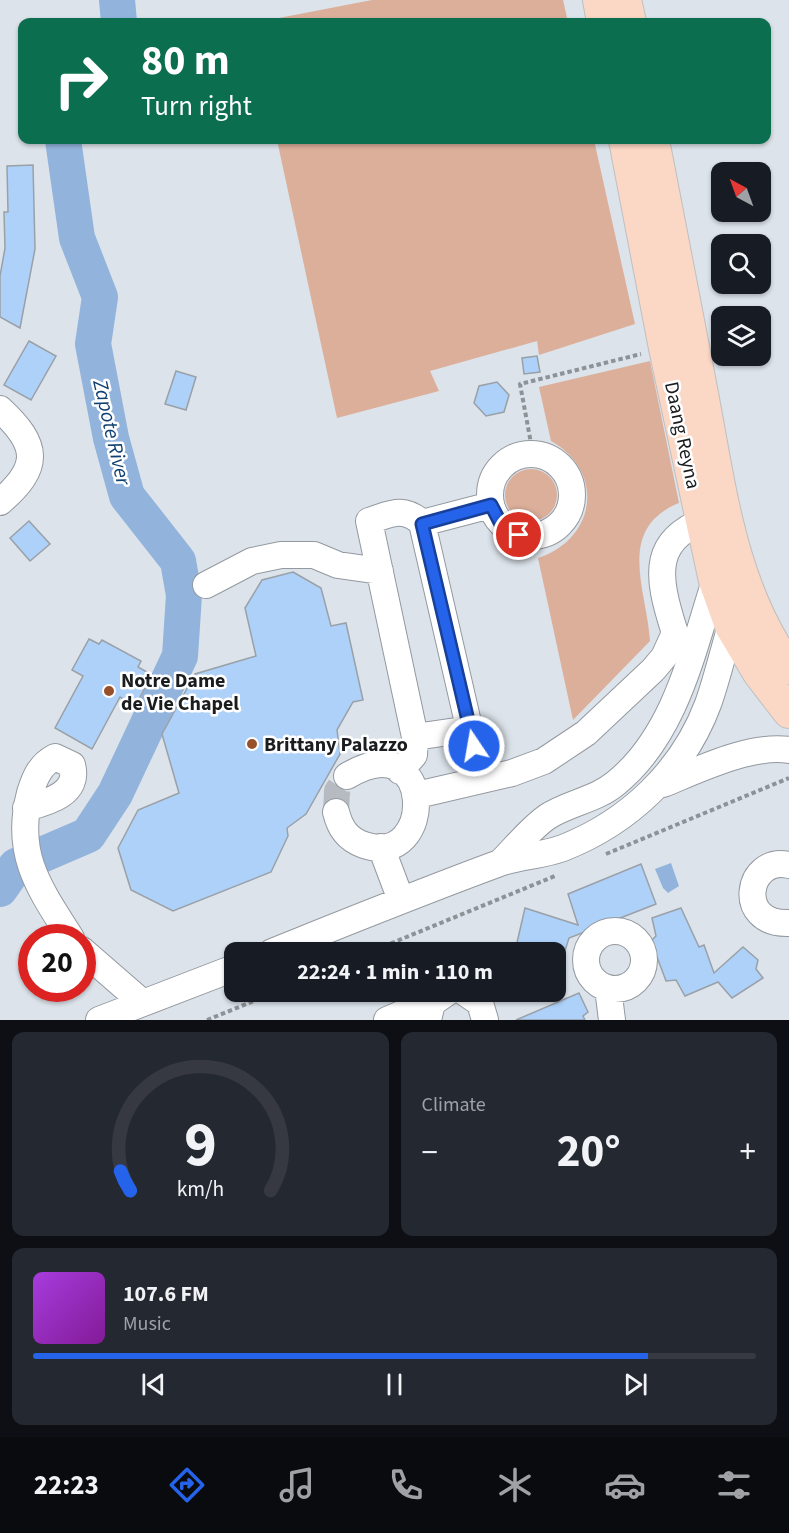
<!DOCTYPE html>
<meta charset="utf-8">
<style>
body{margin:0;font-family:"Source Sans 3",sans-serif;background:#242831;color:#f1f3f6;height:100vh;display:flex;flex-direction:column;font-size:22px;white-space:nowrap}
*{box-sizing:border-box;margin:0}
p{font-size:20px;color:#9ea1a6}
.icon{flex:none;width:33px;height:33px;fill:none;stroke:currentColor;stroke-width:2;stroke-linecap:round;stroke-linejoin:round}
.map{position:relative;height:1020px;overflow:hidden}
.sheet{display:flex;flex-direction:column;gap:12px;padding:12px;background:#0d0f14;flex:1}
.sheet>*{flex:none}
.hud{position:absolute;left:18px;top:18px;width:753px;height:126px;border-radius:12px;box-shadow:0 2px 4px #0004;background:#0b6e4f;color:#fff;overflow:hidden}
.needle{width:39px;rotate:319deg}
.fabs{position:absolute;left:711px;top:162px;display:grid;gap:12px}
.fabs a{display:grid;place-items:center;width:60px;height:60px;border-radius:12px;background:#171b24;box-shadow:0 2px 4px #0004;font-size:30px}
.speed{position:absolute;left:18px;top:924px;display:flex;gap:12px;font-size:30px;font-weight:700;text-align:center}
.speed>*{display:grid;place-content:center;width:78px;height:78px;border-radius:50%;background:#171b24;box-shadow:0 2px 4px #0004;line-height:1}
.speed .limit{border:9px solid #d22;background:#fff;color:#111}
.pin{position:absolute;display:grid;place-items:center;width:51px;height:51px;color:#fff;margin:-26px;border:3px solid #fff;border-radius:50%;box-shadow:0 2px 6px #0007}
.me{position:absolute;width:66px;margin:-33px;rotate:348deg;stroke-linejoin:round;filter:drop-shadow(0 0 4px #0008)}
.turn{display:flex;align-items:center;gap:21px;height:126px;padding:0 24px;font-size:27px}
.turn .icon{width:78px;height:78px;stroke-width:2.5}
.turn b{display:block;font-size:42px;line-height:51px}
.big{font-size:45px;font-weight:700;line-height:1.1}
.sheet .tile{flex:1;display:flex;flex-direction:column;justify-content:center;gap:9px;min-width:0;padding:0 21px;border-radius:12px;background:#242831}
.sheet .dial{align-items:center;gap:0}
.dial svg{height:156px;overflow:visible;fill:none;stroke:#363941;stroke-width:7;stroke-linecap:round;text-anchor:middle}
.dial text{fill:#f1f3f6;stroke:none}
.song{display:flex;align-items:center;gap:18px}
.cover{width:72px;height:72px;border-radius:9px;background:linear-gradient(135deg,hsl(280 70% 55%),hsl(290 70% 35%))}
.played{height:6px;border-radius:3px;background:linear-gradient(90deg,#2563eb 85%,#363941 85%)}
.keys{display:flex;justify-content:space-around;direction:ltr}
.heat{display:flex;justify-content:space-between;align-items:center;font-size:33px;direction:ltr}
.sheet .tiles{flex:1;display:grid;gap:12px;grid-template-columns:1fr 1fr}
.tile:last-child{grid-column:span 2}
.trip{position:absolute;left:224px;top:942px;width:342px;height:60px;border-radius:12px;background:#171b24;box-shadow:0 2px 4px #0004;font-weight:700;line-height:60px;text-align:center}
.tab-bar{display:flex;height:96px;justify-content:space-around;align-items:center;background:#090b0e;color:#9ea1a6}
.tab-bar .icon{width:42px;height:42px}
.tab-bar .active{color:#2563eb}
.tab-bar b{font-size:27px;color:#f1f3f6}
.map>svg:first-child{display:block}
.green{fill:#dcaf9a}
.water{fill:#92b4dc}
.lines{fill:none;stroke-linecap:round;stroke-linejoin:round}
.river{stroke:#92b4dc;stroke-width:36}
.building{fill:#aed1f9;stroke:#9aa0a7;stroke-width:1.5}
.minor-tunnel{stroke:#b5bbc1;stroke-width:26;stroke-dasharray:26 13;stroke-linecap:butt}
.minor-casing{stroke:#9499a0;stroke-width:28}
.major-casing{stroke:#bfbfc0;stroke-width:34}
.path{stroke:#8d9297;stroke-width:4;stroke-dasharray:4.5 3;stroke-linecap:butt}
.minor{stroke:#fff;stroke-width:26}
.major{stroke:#fbd7c5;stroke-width:32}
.route-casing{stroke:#184099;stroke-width:15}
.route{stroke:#2563eb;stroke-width:10}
.poi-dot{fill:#97502b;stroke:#fff;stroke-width:2}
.labels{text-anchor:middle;stroke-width:5;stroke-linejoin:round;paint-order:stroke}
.street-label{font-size:20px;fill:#1a1c1e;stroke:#fff}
.poi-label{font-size:20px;font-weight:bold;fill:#1a1c1e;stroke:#fff;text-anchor:start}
.water-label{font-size:21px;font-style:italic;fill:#0f4071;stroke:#fff}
</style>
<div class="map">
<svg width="789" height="1020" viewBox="0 0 789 1020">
<rect width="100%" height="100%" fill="#dce3ea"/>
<!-- green -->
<path class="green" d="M372,0H563L568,22H258Z
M277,140H594L635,324L539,355L537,341L430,371L439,391L337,418Z
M650,361L679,503C615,529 647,591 650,641L573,720L538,558C596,539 606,472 551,441L539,387Z
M505 495a26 26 0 1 1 52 0a26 26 0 1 1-52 0Z"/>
<!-- water -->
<path class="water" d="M671,863L679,886L668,893L663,888L655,869Z"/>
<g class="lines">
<!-- river -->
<path class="river" d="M117,0L119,22
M0,889L16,866L88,835L115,794L180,656L184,595L178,561L127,496L111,438L93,344L100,297L77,238L63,140"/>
</g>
<!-- building -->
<path class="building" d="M33,165L35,249L20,328L0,317V276L5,248L4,212H8L7,166Z
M29,341L56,356L31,400L4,385Z
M537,356L540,372L524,374L522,358Z
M176,371L196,377L186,410L165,404Z
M497,382L509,395L504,412L486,416L474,403L479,386Z
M29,521L50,544L30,561L10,538Z
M293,572L321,588L331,626L346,623L363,700L353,702L337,730L340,754L306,814L287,828L288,836L271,872L173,911L131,890L118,848L138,810L179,793L162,734L195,674L256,656L245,608L262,580Z
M89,639L99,644L102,640L141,661L138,667L152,675L135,706L120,697L92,749L55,728L83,676L72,670Z
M641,864L656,904L569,938L564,954L516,947L525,908L578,925L568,894Z
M681,908L699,947L704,945L714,973L743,947L758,960L756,969L763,978L732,998L718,982L685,996L676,980L666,981L651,941L656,936L652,918Z
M579,993L588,1012L583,1016L585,1020H516Z"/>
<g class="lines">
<!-- minor-tunnel -->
<path class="minor-tunnel" d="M336,812L337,791L347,776"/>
<!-- minor casing -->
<g class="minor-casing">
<path id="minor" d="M0,409C39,445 41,467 0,502
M490 495a41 41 0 1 1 82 0a41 41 0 1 1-82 0Z
M422,523L491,505
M206,585L252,561L281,555H314L338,565L380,571
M415,737L470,729
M400,771L414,755L415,737L369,521C391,514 403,506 422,523L481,779
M663,784C698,770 751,744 789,750
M417,795L512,773L544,761L586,733L653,670L664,657L675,633C656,574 649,536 719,515
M26,808C48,802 80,794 72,765L55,757C40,765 35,777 30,793C14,854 39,888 71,938
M336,812C340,828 347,839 364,845C436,870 436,722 347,776
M381,847L401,900
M501,862C515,848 530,829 547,817C568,803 596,800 616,783C676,734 692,652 715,581L724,579
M789,865C747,855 734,925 789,923
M586 960a29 29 0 1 1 58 0a29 29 0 1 1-58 0Z
M82,950L143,1003
M272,952C347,922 421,892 497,864C518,856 542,856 563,848C629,822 683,771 708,704C717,679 723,652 731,626L742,621
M608,988L612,1020
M464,992L480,1003L485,1020
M99,1020L234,968
M387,1020L401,1014L428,1013
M428,1020L432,1003L448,992"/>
</g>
<!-- major casing -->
<g class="major-casing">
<path id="major" d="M599,0L603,22
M625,0L630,22
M625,140L665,348L715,581L731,626L759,673L789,712
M653,140C669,224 686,309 702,394C720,488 731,588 789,668"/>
</g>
<!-- path -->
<path class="path" d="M533,454L520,384L641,354
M606,854L789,778
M370,952L555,876
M207,1020L276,992"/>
<!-- minor -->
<use href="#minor" class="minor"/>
<!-- major -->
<use href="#major" class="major"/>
</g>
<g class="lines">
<!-- route casing -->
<g class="route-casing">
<path id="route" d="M474,746L422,524L491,505L501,524L519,535"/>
</g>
<!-- route -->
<use href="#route" class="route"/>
</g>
<!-- markers -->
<g class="poi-dot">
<circle cx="109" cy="691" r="6"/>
<circle cx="252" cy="744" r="6"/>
</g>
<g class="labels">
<!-- street labels -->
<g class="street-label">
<text transform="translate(683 435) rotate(78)" y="7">Daang Reyna</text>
</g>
<!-- poi labels -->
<g class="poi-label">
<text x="121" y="687">Notre Dame<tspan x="121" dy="23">de Vie Chapel</tspan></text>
<text x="264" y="751">Brittany Palazzo</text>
</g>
<!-- water labels -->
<g class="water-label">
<text transform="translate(112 432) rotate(77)" y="7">Zapote River</text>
</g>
</g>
</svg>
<div class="fabs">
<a><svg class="needle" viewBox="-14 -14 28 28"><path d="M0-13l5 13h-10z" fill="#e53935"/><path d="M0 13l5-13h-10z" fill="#9ea1a6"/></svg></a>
<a><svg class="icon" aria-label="search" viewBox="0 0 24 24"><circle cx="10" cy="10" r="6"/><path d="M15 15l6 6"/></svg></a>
<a><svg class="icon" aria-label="layers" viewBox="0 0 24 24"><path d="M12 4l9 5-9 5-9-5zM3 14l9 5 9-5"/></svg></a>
</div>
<div class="speed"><div class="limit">20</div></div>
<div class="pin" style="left:519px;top:535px;background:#d93025"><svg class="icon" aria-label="arrive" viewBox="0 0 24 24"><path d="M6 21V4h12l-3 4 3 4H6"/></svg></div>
<svg class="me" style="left:474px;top:746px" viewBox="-20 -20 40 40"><circle r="17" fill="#2563eb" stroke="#fff" stroke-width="3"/><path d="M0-11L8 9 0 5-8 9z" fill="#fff"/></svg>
<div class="trip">22:24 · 1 min · 110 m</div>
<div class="hud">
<div class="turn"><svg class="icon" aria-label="right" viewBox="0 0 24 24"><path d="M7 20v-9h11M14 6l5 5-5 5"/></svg><div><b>80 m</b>Turn right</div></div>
</div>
</div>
<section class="sheet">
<div class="tiles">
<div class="tile dial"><svg viewBox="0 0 100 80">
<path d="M14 69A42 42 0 1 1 86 69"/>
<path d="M14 69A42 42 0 0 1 9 59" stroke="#2563eb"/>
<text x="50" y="56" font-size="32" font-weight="700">9</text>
<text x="50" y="72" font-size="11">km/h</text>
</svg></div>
<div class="tile"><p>Climate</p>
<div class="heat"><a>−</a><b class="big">20°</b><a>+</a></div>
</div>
<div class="tile">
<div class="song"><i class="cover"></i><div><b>107.6 FM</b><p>Music</p></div></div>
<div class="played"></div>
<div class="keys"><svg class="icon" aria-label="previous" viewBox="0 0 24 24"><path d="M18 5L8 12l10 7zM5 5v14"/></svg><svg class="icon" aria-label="pause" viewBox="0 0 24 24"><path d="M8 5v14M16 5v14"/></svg><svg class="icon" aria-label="next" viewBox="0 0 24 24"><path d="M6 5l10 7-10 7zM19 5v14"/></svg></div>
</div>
</div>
</section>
<nav class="tab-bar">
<b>22:23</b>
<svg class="icon active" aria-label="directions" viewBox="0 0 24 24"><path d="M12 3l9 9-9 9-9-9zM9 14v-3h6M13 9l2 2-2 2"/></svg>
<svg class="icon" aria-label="music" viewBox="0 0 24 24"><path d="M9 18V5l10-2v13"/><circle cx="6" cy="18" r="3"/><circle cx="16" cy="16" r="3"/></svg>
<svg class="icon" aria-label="phone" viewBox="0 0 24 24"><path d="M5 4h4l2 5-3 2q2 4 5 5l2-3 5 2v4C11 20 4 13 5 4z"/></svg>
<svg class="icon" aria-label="climate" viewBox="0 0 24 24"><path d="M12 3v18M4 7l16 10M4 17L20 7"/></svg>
<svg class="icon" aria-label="car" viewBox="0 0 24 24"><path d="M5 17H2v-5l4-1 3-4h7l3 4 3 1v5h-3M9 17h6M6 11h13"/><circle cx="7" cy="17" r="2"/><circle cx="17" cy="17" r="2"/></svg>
<svg class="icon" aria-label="filters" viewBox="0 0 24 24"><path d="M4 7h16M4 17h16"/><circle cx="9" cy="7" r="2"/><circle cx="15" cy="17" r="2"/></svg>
</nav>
